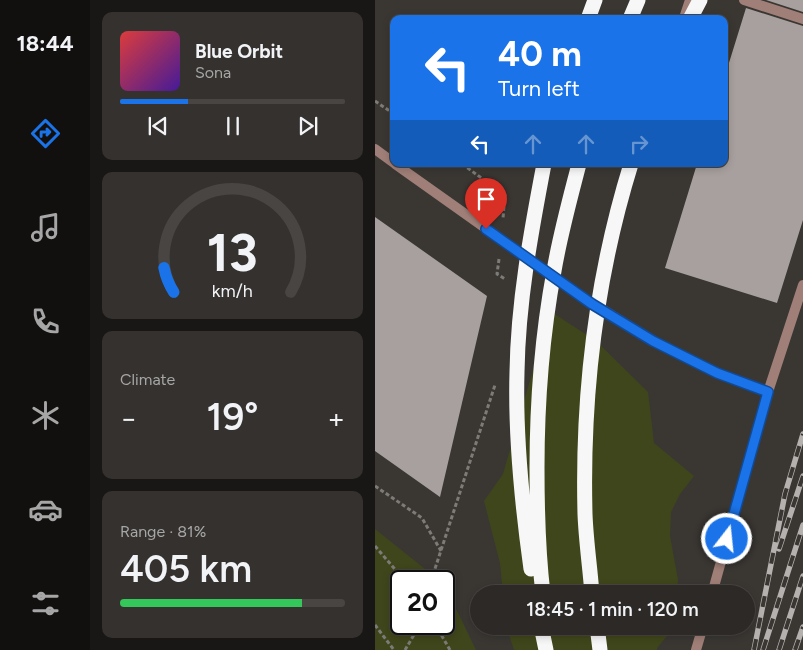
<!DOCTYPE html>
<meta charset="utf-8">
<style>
body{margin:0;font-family:Figtree,sans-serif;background:#34312e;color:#f1f3f6;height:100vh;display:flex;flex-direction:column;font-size:19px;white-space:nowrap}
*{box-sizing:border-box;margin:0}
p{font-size:16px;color:#a6a6a7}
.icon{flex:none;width:28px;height:28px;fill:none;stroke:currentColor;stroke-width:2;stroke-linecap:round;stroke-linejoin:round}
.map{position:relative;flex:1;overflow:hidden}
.details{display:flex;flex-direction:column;gap:12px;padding:12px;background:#181715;width:285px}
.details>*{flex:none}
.hud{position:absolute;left:15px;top:15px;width:338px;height:152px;border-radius:10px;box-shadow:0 2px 8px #0003,0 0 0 1px #484543;background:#1a73e8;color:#fff;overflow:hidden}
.speed{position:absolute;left:15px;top:570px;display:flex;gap:10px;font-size:25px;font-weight:700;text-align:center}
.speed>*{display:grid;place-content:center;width:65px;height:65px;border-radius:50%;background:#2c2926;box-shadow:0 2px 8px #0003,0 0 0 1px #484543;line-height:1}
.speed .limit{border:2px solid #111;border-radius:8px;background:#fff;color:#111}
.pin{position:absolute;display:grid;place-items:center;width:42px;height:42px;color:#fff;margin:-51px -21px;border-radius:50% 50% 50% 0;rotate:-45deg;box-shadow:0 0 5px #0007}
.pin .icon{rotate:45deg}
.me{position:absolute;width:55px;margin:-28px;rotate:16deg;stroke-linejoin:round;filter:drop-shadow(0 0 4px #0008)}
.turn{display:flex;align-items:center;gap:18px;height:105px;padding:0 25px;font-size:22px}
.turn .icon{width:65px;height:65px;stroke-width:2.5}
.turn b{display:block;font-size:35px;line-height:42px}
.lanes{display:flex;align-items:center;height:48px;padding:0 25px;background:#0003;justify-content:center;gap:25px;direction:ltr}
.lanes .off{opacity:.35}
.big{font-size:38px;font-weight:600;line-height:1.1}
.details .card{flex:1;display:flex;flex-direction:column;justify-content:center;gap:8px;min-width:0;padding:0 18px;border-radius:10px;background:#34312e}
.details .dial{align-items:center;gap:0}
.dial svg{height:130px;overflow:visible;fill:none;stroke:#484543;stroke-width:7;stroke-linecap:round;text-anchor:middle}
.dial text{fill:#f1f3f6;stroke:none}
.song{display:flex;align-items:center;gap:15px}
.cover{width:60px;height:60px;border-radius:8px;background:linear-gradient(135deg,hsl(0 70% 55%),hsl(260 70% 35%))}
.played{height:5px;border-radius:2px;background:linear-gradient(90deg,#1a73e8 30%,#484543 30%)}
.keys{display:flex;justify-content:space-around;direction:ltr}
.heat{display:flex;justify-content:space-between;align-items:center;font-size:28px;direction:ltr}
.charge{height:8px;border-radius:4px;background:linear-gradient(90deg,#34c759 81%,#484543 0)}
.trip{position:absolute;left:95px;top:585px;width:285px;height:50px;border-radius:25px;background:#2c2926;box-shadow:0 2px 8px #0003,0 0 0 1px #484543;font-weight:600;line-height:50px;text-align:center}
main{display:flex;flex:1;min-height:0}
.menu{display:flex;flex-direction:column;width:90px;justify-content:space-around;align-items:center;background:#12100f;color:#a6a6a7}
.menu .icon{width:35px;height:35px}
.menu .on{color:#1a73e8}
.menu b{font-size:22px;color:#f1f3f6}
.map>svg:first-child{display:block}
.green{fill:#40461b}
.building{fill:#a7a09f}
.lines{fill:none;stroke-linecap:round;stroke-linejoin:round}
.path{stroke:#7d7b77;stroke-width:3;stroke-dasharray:4 2.5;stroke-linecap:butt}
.lane{stroke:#a07f78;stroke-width:10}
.street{stroke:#a07f78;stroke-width:10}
.highway{stroke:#f7f7f7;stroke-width:15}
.rail-casing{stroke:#b4b1af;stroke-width:5.5}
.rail{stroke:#3a3733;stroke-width:4;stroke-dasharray:11;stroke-linecap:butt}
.highway-bridge{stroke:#f7f7f7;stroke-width:15}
.route-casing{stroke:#114b97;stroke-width:12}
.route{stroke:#1a73e8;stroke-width:9}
</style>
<main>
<nav class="menu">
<b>18:44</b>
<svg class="icon on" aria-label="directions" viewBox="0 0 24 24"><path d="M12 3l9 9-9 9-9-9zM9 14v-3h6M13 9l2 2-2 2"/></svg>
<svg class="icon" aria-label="music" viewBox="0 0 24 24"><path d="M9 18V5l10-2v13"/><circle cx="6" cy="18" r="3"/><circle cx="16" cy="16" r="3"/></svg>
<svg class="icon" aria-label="phone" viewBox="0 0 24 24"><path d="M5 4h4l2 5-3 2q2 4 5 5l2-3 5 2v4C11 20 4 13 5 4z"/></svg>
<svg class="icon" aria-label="climate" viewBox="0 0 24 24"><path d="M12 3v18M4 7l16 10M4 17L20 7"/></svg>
<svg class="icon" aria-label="car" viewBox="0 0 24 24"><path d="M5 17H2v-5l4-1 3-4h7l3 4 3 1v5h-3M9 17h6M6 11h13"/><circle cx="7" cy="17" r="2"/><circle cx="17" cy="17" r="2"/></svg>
<svg class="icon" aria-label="filters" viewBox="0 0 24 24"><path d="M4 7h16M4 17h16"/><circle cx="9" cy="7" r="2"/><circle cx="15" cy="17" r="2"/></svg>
</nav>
<section class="details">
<div class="card">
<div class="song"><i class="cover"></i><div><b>Blue Orbit</b><p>Sona</p></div></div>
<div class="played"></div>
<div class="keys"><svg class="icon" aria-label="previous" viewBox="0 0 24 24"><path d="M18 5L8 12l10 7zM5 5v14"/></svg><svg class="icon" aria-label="pause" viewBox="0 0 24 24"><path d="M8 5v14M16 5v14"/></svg><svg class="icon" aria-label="next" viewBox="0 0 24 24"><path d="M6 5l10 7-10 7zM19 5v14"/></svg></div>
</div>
<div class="card dial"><svg viewBox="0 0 100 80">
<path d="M14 69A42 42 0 1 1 86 69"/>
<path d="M14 69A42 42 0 0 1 8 54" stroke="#1a73e8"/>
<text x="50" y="56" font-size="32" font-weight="700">13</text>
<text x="50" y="72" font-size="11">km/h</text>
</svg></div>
<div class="card"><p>Climate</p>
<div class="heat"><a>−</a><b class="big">19°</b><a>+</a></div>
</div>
<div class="card"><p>Range · 81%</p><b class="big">405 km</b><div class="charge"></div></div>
</section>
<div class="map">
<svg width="428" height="650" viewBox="0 0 428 650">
<rect width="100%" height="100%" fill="#3a3733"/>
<!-- green -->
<path class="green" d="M175,311L221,341L273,392L279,443L319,476L305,494L296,512L295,536L303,580L302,594H128L125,563L109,501L128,474Z
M0,529L65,581H26V624H69V584L101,650H0Z
M131,626H295L292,636L282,648V650H139Z"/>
<!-- building -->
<path class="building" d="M391,0H428V12Z
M371,8L428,26V220L402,303L290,268L322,164H349V79Z
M0,217L112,296L65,497L0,451Z"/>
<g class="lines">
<!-- path -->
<path class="path" d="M0,101L19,114
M87,164L130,195L128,218
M124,259L122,274L130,279
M0,486L47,518L66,551
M0,546L30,581
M56,581L120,385
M60,624L75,650
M0,625L19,650
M30,650L43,628"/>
<!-- lane -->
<path class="lane" d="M369,0L428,19
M309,18L315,0
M219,304L278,341L342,373L393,392L337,594
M393,392L428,285
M321,650L328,626"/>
<!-- street -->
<path class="street" d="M0,149L19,163
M20,164L217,304"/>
<!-- highway -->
<path class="highway" d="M213,19L220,0
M255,19L263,0
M315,19L325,0
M166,626L171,650
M222,626L225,650"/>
<!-- rail casing -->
<g class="rail-casing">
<path id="rail" d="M404,549L428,476
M379,650L410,494L428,434
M388,650L428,525
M404,650L428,576
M420,650L428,627"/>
</g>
<!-- rail -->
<use href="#rail" class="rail"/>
<!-- highway-bridge -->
<path class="highway-bridge" d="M156,569C147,504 140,438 142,372C143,302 156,232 169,164
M168,594C163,552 162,510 162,468C162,402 167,336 179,271C185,235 195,199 204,164
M217,594C215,567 211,541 210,514C207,396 221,277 256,164"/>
</g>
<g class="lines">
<!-- route casing -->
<g class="route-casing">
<path id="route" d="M111,229L217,304L278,341L342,373L393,392L352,539"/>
</g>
<!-- route -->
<use href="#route" class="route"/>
</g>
</svg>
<div class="speed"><div class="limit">20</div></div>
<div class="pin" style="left:111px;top:229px;background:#d93025"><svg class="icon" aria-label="arrive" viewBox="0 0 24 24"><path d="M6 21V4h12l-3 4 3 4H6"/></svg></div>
<svg class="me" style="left:352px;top:539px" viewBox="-20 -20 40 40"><circle r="17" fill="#1a73e8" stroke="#fff" stroke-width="3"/><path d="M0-11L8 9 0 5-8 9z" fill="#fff"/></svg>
<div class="trip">18:45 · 1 min · 120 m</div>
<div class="hud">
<div class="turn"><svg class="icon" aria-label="left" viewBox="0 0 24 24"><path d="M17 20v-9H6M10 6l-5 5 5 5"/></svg><div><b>40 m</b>Turn left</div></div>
<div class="lanes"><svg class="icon" aria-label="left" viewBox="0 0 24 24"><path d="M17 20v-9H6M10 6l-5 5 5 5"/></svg><svg class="icon off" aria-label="ahead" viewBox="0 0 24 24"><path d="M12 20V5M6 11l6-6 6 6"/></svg><svg class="icon off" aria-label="ahead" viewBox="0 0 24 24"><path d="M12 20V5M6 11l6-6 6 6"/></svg><svg class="icon off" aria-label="right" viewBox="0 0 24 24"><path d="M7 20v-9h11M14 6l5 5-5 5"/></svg></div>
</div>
</div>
</main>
